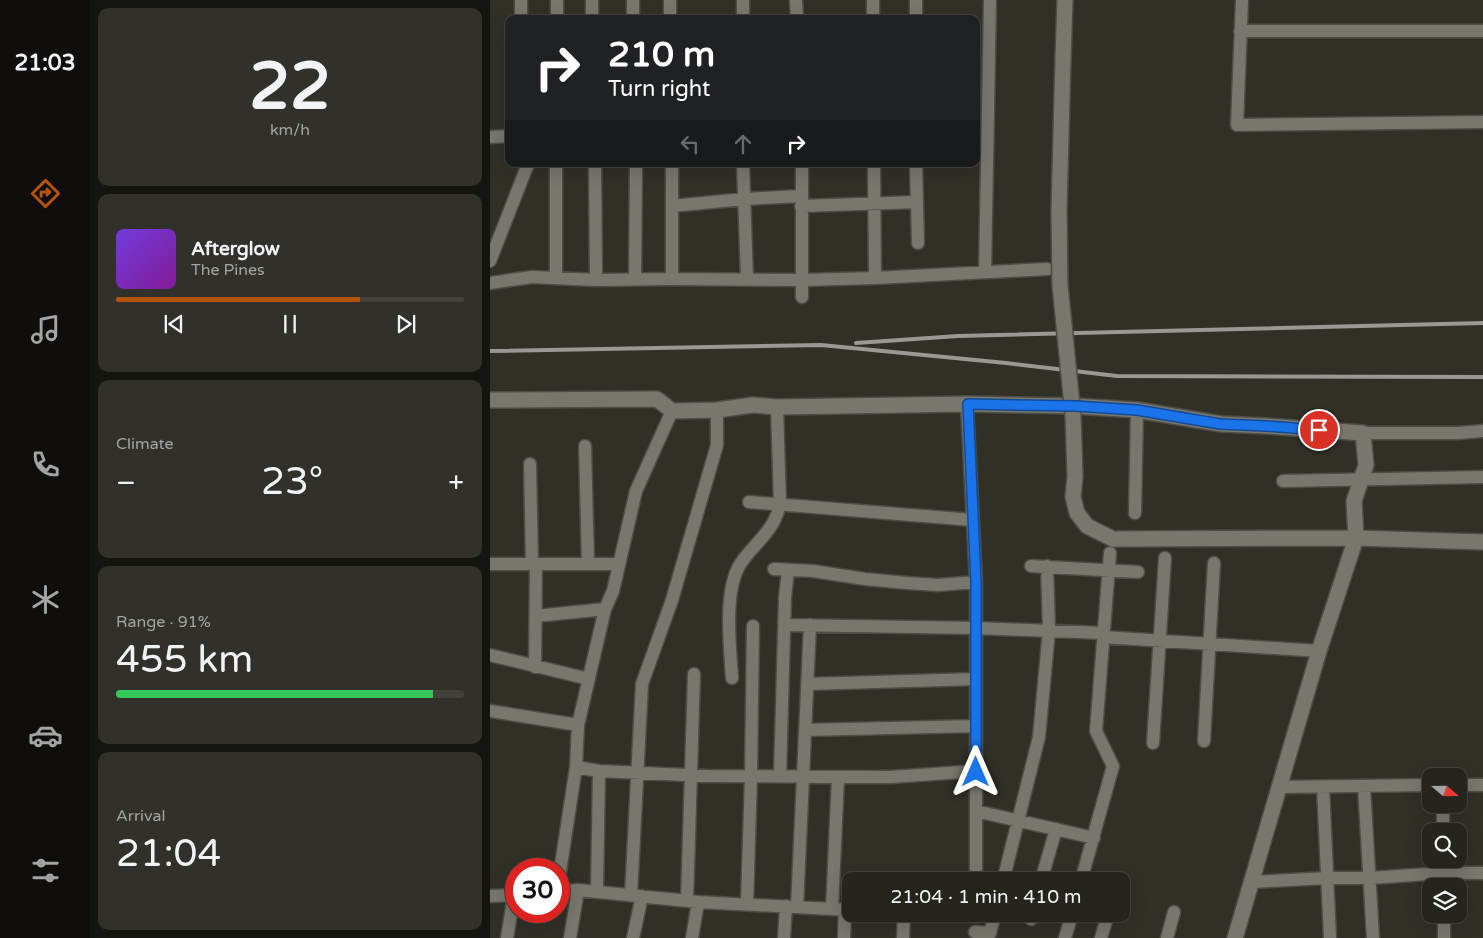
<!DOCTYPE html>
<meta charset="utf-8">
<style>
body{margin:0;font-family:"Varela Round",sans-serif;background:#31302a;color:#f1f3f6;height:100vh;display:flex;flex-direction:column;font-size:19px;white-space:nowrap}
*{box-sizing:border-box;margin:0}
p{font-size:16px;color:#a3a4a4}
.icon{flex:none;width:28px;height:28px;fill:none;stroke:currentColor;stroke-width:2;stroke-linecap:round;stroke-linejoin:round}
.map{position:relative;flex:1;overflow:hidden}
.side{display:flex;flex-direction:column;gap:8px;padding:8px;background:#141410;width:400px}
.side>*{flex:none}
.top-card{position:absolute;left:15px;top:15px;width:475px;height:152px;border-radius:10px;box-shadow:0 5px 20px #0002,0 0 0 1px #42413b;background:#202124;color:#fff;overflow:hidden}
.needle{width:32px;rotate:110deg}
.controls{position:absolute;left:932px;top:768px;display:grid;gap:10px}
.controls a{display:grid;place-items:center;width:45px;height:45px;border-radius:10px;background:#25241d;box-shadow:0 5px 20px #0002,0 0 0 1px #42413b;font-size:25px}
.speed{position:absolute;left:15px;top:858px;display:flex;gap:10px;font-size:25px;font-weight:700;text-align:center}
.speed>*{display:grid;place-content:center;width:65px;height:65px;border-radius:50%;background:#25241d;box-shadow:0 5px 20px #0002,0 0 0 1px #42413b;line-height:1}
.speed .limit{border:8px solid #d22;background:#fff;color:#111}
.pin{position:absolute;display:grid;place-items:center;width:42px;height:42px;color:#fff;margin:-21px;border:2px solid #fff;border-radius:50%;box-shadow:0 1px 5px #0007}
.me{position:absolute;width:55px;margin:-28px;rotate:0deg;stroke-linejoin:round;filter:drop-shadow(0 0 4px #0008)}
.turn{display:flex;align-items:center;gap:18px;height:105px;padding:0 20px;font-size:22px}
.turn .icon{width:65px;height:65px;stroke-width:2.5}
.turn b{display:block;font-size:35px;line-height:42px}
.lanes{display:flex;align-items:center;height:48px;padding:0 20px;background:#0003;justify-content:center;gap:25px;direction:ltr}
.lanes .off{opacity:.35}
.big{font-size:38px;font-weight:600;line-height:1.1}
.side .widget{flex:1;display:flex;flex-direction:column;justify-content:center;gap:8px;min-width:0;padding:0 18px;border-radius:10px;background:#31302a}
.side .dial{align-items:center;gap:0}
.dial b{font-size:65px;line-height:1}
.song{display:flex;align-items:center;gap:15px}
.cover{width:60px;height:60px;border-radius:8px;background:linear-gradient(135deg,hsl(260 70% 55%),hsl(290 70% 35%))}
.played{height:5px;border-radius:2px;background:linear-gradient(90deg,#b45309 70%,#42413b 70%)}
.keys{display:flex;justify-content:space-around;direction:ltr}
.heat{display:flex;justify-content:space-between;align-items:center;font-size:28px;direction:ltr}
.charge{height:8px;border-radius:4px;background:linear-gradient(90deg,#34c759 91%,#42413b 0)}
.trip{position:absolute;left:352px;top:872px;width:288px;height:50px;border-radius:10px;background:#25241d;box-shadow:0 5px 20px #0002,0 0 0 1px #42413b;font-weight:600;line-height:50px;text-align:center}
main{display:flex;flex:1;min-height:0}
.tabs{display:flex;flex-direction:column;width:90px;justify-content:space-around;align-items:center;background:#0f0e0c;color:#a3a4a4}
.tabs .icon{width:35px;height:35px}
.tabs .selected{color:#b45309}
.tabs b{font-size:22px;color:#f1f3f6}
.map>svg:first-child{display:block}
.lines{fill:none;stroke-linecap:round;stroke-linejoin:round}
.street-casing{stroke:#4d4c45;stroke-width:15}
.secondary-casing{stroke:#4d4c45;stroke-width:18}
.street{stroke:#78776d;stroke-width:12}
.secondary{stroke:#78776d;stroke-width:15}
.rail{stroke:#999892;stroke-width:4}
.secondary-bridge-casing{stroke:#4d4c45;stroke-width:18;stroke-linecap:butt}
.secondary-bridge{stroke:#78776d;stroke-width:15}
.route-casing{stroke:#114b97;stroke-width:12}
.route{stroke:#1a73e8;stroke-width:9}
</style>
<main>
<nav class="tabs">
<b>21:03</b>
<svg class="icon selected" aria-label="directions" viewBox="0 0 24 24"><path d="M12 3l9 9-9 9-9-9zM9 14v-3h6M13 9l2 2-2 2"/></svg>
<svg class="icon" aria-label="music" viewBox="0 0 24 24"><path d="M9 18V5l10-2v13"/><circle cx="6" cy="18" r="3"/><circle cx="16" cy="16" r="3"/></svg>
<svg class="icon" aria-label="phone" viewBox="0 0 24 24"><path d="M5 4h4l2 5-3 2q2 4 5 5l2-3 5 2v4C11 20 4 13 5 4z"/></svg>
<svg class="icon" aria-label="climate" viewBox="0 0 24 24"><path d="M12 3v18M4 7l16 10M4 17L20 7"/></svg>
<svg class="icon" aria-label="car" viewBox="0 0 24 24"><path d="M5 17H2v-5l4-1 3-4h7l3 4 3 1v5h-3M9 17h6M6 11h13"/><circle cx="7" cy="17" r="2"/><circle cx="17" cy="17" r="2"/></svg>
<svg class="icon" aria-label="filters" viewBox="0 0 24 24"><path d="M4 7h16M4 17h16"/><circle cx="9" cy="7" r="2"/><circle cx="15" cy="17" r="2"/></svg>
</nav>
<section class="side">
<div class="widget dial"><b>22</b><p>km/h</p></div>
<div class="widget">
<div class="song"><i class="cover"></i><div><b>Afterglow</b><p>The Pines</p></div></div>
<div class="played"></div>
<div class="keys"><svg class="icon" aria-label="previous" viewBox="0 0 24 24"><path d="M18 5L8 12l10 7zM5 5v14"/></svg><svg class="icon" aria-label="pause" viewBox="0 0 24 24"><path d="M8 5v14M16 5v14"/></svg><svg class="icon" aria-label="next" viewBox="0 0 24 24"><path d="M6 5l10 7-10 7zM19 5v14"/></svg></div>
</div>
<div class="widget"><p>Climate</p>
<div class="heat"><a>−</a><b class="big">23°</b><a>+</a></div>
</div>
<div class="widget"><p>Range · 91%</p><b class="big">455 km</b><div class="charge"></div></div>
<div class="widget"><p>Arrival</p><b class="big">21:04</b></div>
</section>
<div class="map">
<svg width="993" height="938" viewBox="0 0 993 938">
<rect width="100%" height="100%" fill="#313027"/>
<g class="lines">
<!-- street casing -->
<g class="street-casing">
<path id="street" d="M31,0V19
M102,0V19
M143,0V19
M180,0V19
M306,0L307,19
M383,0V19
M426,0V19
M752,0L747,125L993,122
M67,19V0
M253,19V0
M750,31H993
M0,137L19,136
M105,164L106,280
M182,164V279
M253,164L257,279
M312,164V297
M384,164L385,278
M426,164L428,243
M182,206L254,199L311,196
M311,206L427,202
M0,261L38,164
M495,272L500,0
M66,278V164
M145,279L146,164
M0,283L42,277L106,280L182,279L312,280L385,278L557,269
M477,404L486,582V881
M873,433H968L993,431
M95,446L98,563
M40,464L42,564
M793,481L993,477
M259,502L483,520
M645,513L647,410
M0,564H129
M541,566L648,572
M284,569L323,571L375,579L417,583L448,585L486,582
M46,616L115,609
M295,625L486,628L613,633
M613,637L829,651
M0,655L99,679
M45,667L46,564
M242,678C240,647 234,596 248,568C256,552 272,541 281,526C286,519 288,512 290,504L287,407
M318,684L486,679
M0,711L88,725
M315,730L486,726
M714,741L724,563
M663,743L675,558
M86,767L109,771L218,776L401,777L486,771
M290,776L295,597L298,570
M969,785H993
M874,786L883,938
M789,787L941,785
M833,787L840,938
M486,811L604,838
M953,831V804
M953,859V886
M69,878L86,767L88,725L115,609L123,591L146,491L182,411
M513,881L549,737L559,630L557,566
M551,881L566,829
M591,881L623,766L606,731L620,553
M761,882L838,878H880L953,873H993
M69,892L88,890L208,902L361,910
M107,892L109,771
M141,895L152,684L182,600L227,445V410
M0,896L26,895
M197,901L204,674
M257,904L261,776L263,626
M307,907L320,625
M342,909L348,777
M441,914L486,916
M600,914L617,917
M954,914V938
M541,919L542,914
M485,932L500,933L505,914
M17,938L24,895
M80,938L88,890
M143,938L152,896
M202,938L208,902
M294,938L296,906
M354,938L355,909
M413,938L414,914
M575,938L582,914
M611,938L618,914
M677,938L684,912"/>
</g>
<!-- secondary casing -->
<g class="secondary-casing">
<path id="secondary" d="M573,59L575,0
M0,400L167,399L182,411L227,410L263,405L287,407L477,404L585,406L647,410L731,424L776,426L873,433L876,465L864,501L866,538L829,651L745,938
M623,539L866,538L993,542"/>
</g>
<!-- street -->
<use href="#street" class="street"/>
<!-- secondary -->
<use href="#secondary" class="secondary"/>
<!-- rail -->
<path class="rail" d="M366,343L468,336L993,323
M0,351L331,345L516,363L627,376L993,377"/>
<!-- secondary-bridge casing -->
<g class="secondary-bridge-casing">
<path id="secondary-bridge" d="M573,59L569,211L570,285L583,415L585,476L583,497L587,513L597,526L623,539"/>
</g>
<!-- secondary-bridge -->
<use href="#secondary-bridge" class="secondary-bridge"/>
</g>
<g class="lines">
<!-- route casing -->
<g class="route-casing">
<path id="route" d="M486,772V582L478,404L585,406L647,410L730,424L776,426L829,430"/>
</g>
<!-- route -->
<use href="#route" class="route"/>
</g>
</svg>
<div class="controls">
<a><svg class="needle" viewBox="-14 -14 28 28"><path d="M0-13l5 13h-10z" fill="#e53935"/><path d="M0 13l5-13h-10z" fill="#a3a4a4"/></svg></a>
<a><svg class="icon" aria-label="search" viewBox="0 0 24 24"><circle cx="10" cy="10" r="6"/><path d="M15 15l6 6"/></svg></a>
<a><svg class="icon" aria-label="layers" viewBox="0 0 24 24"><path d="M12 4l9 5-9 5-9-5zM3 14l9 5 9-5"/></svg></a>
</div>
<div class="speed"><div class="limit">30</div></div>
<div class="pin" style="left:829px;top:430px;background:#d93025"><svg class="icon" aria-label="arrive" viewBox="0 0 24 24"><path d="M6 21V4h12l-3 4 3 4H6"/></svg></div>
<svg class="me" style="left:486px;top:772px" viewBox="-20 -20 40 40"><path d="M0-17L14 15 0 8-14 15z" fill="#1a73e8" stroke="#fff" stroke-width="4"/></svg>
<div class="trip">21:04 · 1 min · 410 m</div>
<div class="top-card">
<div class="turn"><svg class="icon" aria-label="right" viewBox="0 0 24 24"><path d="M7 20v-9h11M14 6l5 5-5 5"/></svg><div><b>210 m</b>Turn right</div></div>
<div class="lanes"><svg class="icon off" aria-label="left" viewBox="0 0 24 24"><path d="M17 20v-9H6M10 6l-5 5 5 5"/></svg><svg class="icon off" aria-label="ahead" viewBox="0 0 24 24"><path d="M12 20V5M6 11l6-6 6 6"/></svg><svg class="icon" aria-label="right" viewBox="0 0 24 24"><path d="M7 20v-9h11M14 6l5 5-5 5"/></svg></div>
</div>
</div>
</main>
